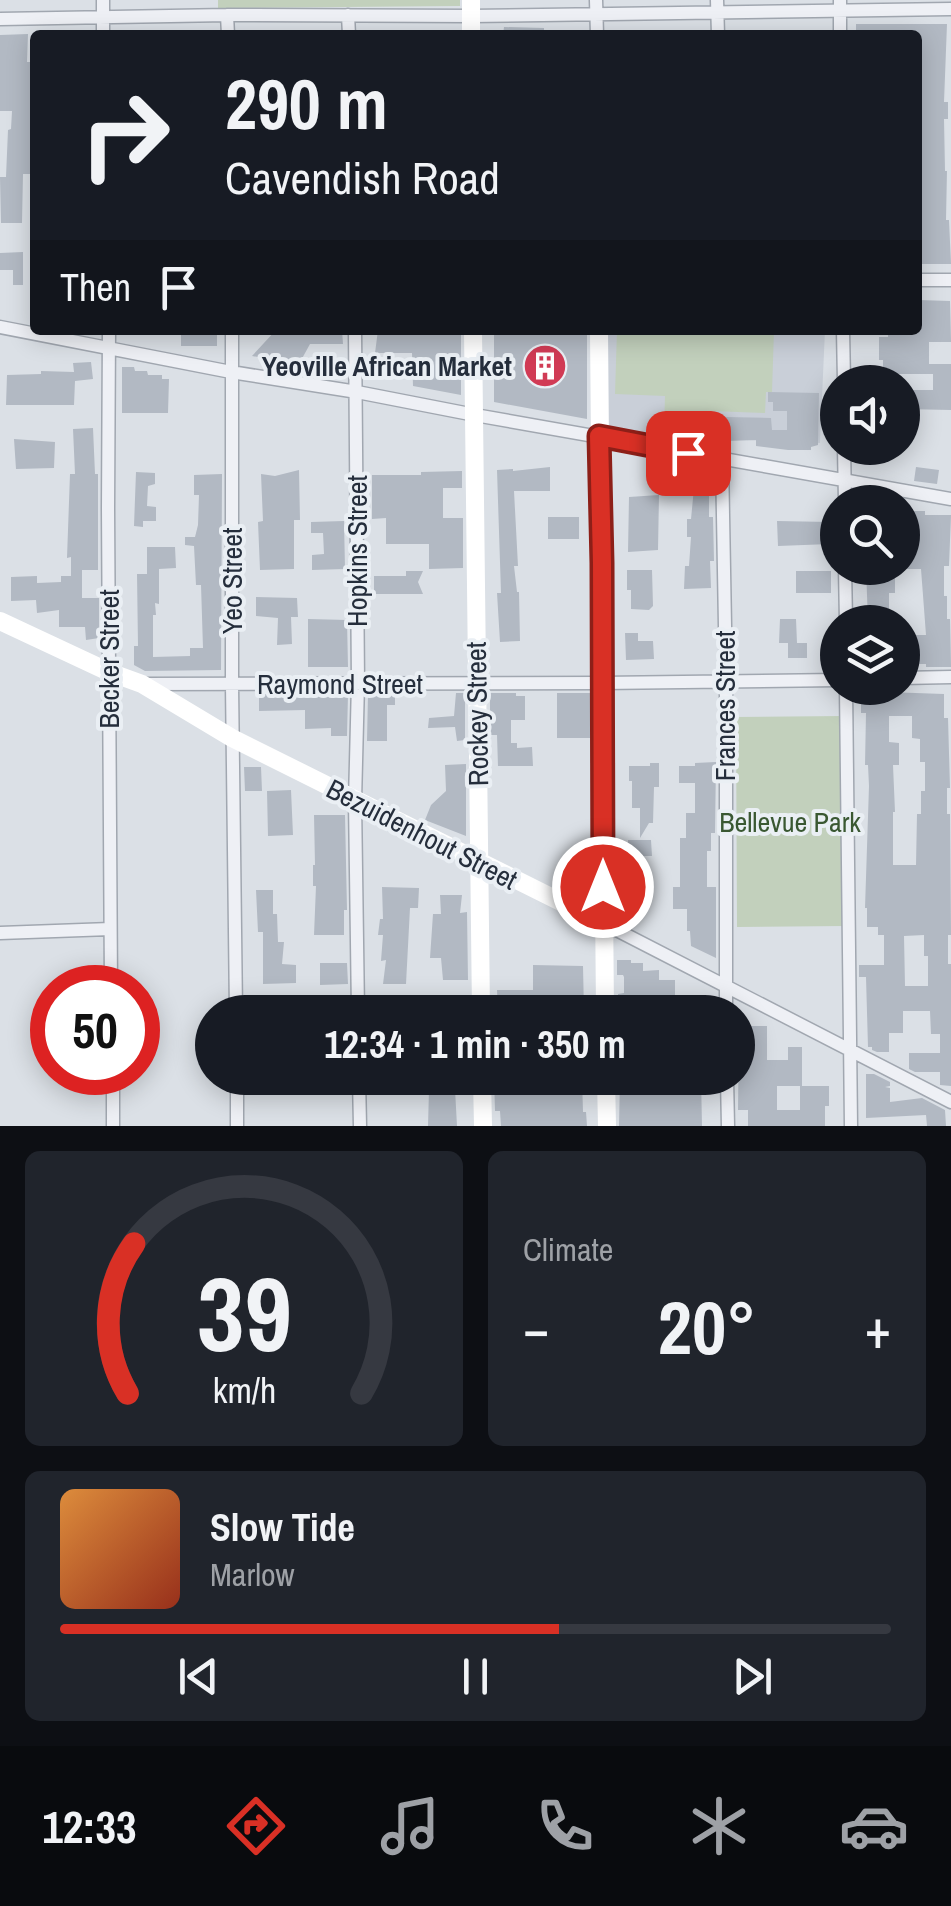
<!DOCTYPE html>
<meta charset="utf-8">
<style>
body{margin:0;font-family:"Archivo Narrow",sans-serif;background:#20242c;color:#f1f3f6;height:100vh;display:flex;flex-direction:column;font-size:38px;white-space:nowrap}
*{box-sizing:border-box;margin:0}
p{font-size:32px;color:#9ea1a6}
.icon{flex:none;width:55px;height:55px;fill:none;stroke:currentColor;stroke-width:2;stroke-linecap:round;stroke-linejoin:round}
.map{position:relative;height:1126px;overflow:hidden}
.panel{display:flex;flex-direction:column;gap:25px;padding:25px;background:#0d0f14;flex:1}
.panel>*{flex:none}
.top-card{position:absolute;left:30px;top:30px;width:892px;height:305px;border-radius:10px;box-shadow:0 5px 25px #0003;background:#171b24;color:#f1f3f6;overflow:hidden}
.buttons{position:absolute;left:820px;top:365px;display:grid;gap:20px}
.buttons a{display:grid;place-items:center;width:100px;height:100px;border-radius:50%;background:#171b24;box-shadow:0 5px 25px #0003;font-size:50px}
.speed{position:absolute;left:30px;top:965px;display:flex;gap:20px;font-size:50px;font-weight:700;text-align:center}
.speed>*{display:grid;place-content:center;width:130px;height:130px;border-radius:50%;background:#171b24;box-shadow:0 5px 25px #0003;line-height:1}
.speed .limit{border:15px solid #d22;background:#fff;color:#111}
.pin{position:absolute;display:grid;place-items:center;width:85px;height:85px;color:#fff;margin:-42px;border-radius:20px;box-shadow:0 5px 15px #0006}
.me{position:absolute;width:110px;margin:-55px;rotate:0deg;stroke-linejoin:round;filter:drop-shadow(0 0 8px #0008)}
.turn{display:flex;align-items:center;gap:35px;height:210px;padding:0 30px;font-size:45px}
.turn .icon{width:130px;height:130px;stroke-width:2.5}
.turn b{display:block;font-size:70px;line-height:85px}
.then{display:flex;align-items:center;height:95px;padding:0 30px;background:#0003;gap:20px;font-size:38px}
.big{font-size:75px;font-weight:700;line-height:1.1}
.panel .card{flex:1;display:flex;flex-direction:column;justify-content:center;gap:15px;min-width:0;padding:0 35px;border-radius:15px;background:#20242c}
.panel .dial{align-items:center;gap:0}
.dial svg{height:260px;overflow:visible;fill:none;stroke:#363941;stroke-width:7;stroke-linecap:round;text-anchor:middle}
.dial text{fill:#f1f3f6;stroke:none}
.song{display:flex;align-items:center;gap:30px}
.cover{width:120px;height:120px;border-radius:15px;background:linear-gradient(135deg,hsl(30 70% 55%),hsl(10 70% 35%))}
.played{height:10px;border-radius:5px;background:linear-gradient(90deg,#d93025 60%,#363941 60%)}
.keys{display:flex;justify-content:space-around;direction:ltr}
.heat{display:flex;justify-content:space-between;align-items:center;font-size:55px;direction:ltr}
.panel .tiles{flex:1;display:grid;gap:25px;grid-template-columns:1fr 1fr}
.card:last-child{grid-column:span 2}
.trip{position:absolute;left:195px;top:995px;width:560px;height:100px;border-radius:50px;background:#171b24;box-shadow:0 5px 25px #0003;font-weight:700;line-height:100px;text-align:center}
.menu{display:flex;height:160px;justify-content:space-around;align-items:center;background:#090b0e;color:#9ea1a6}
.menu .icon{width:70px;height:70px}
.menu .active{color:#d93025}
.menu b{font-size:45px;color:#f1f3f6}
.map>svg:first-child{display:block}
.built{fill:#c9cfd8}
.green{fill:#c2d0bc}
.building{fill:#b2b9c3;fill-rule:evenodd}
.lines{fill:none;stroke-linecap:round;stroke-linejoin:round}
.street-casing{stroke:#a1a7b0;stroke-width:15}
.street{stroke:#eef0f5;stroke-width:12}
.secondary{stroke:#fff;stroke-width:18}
.route-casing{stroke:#8d1f18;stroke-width:25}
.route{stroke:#d93025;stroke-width:18}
.labels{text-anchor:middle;stroke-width:8;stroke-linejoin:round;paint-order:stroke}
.poi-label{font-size:28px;font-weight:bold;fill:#252e3c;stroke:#eaeff4;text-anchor:end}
.street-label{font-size:28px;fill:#252e3c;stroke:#eaeff4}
.park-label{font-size:28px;fill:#3a5832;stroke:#eaeff4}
</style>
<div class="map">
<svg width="951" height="1126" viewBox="0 0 951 1126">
<rect width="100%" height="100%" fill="#dbe0e6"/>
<!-- built -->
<path class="built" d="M608,330H825L820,443L604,434Z"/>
<!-- green -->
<path class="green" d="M218,0H460V6L218,8Z
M617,330H774L772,392H766L765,413L711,411L710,432L664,430L665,396L615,394Z
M844,716L845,926L737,927L736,717Z"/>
<!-- building -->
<path class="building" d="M856,24H947L944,102H948V119H944L945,171H947L946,220H949L951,264H920V253H918V157L920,144V119H918V35H856Z
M504,27L544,28V35H503Z
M28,34L27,62H35V129H33L32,152H35V174H23L22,223H1L0,177H6L8,130L11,129L12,111H0V35Z
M23,252V285H13V270H0V253Z
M918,300L950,301L951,342H929V364H951V410L902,409V390H933V374H883V360H879V337H888V333H918Z
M181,330H217V346H181Z
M276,330H342L343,344H310L299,364L252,356Z
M378,330H461V395L413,386L412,353H375Z
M494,330H587V419L494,402Z
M91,362L93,379L75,381L74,405H6L7,375L41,374V371L74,372L73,363Z
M122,367H134L135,371H147L148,375H162V379H169L168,413H122Z
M768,392L819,393L818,445L811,447V450H788L756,446V440L726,441V417L771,418L772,430H787V411H773V402H768Z
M93,428L95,474H98V570H82V598H99V638L86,640L85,627H59V610L37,613L36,600L11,601V577L37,576V583L61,582V576H71V557L67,558L70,474H75L73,429Z
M14,439L55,442L54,468L16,469Z
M690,464L712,467V488H709V517H713L714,561H710L711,588L684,589L685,566H689L691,537H687V519H691L694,488H691Z
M550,467V491H514L518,566H514L517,592H519L520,641L500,642L497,593H501L497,470L513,469V471Z
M916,467L939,470L937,484L914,481Z
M299,470L300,520H294V569L260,570L258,522L263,521L261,474L275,476Z
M462,471V488H443V518H463V568L429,569V544H386V518L372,519V475H421V472Z
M136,472L155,473V484L148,486L147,506L156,507V521H143V527L134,526Z
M222,474L221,670L145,671L134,665V646H138L137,574H147V547H175L176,568L159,569V604L155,603L156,615H153V657L190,656V648H203L201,585H196L194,546L185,545V537H195L198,525L199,495H194V475Z
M659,495L658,550L628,552L629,497Z
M906,511H925V515H951L949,566H944V596H947V619H950L951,667H926V664H908V658H902V635H926L921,569H902Z
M548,517H579V539H548Z
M344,521L345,569L312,570V555L324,554L323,533H311V522Z
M777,521L830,522V544L778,546Z
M866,568H884V570L895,571V593H889V622H868Z
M627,570H652L653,606L649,610L631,609V590H627Z
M406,571H423L418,582L423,594H374V576H406Z
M796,571H831V593H796Z
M256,597L297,598L298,617H291L292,644L277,645L278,618L256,616Z
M308,619L347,620L348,667H308Z
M780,619H796L797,643H807V658H788V643H779Z
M625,633H638V641H653L654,659L626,660Z
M887,692L944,694V718H948L950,788H947V814H950L951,935H948V964H951V1086L940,1085V1072H915L909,1069V1053H940V1034H931L930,1011H903V1033H889V1052H877L872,1050V1047H868L866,977H859V965H884V935H878V927H867V908H865L869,786L868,765H865L866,713H861V697H887ZM889,716H912V738L920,739V762H925V791H921V814H917L916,865H893V812H895L893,765H899V743L889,742ZM924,935V956H928V986H905L904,936Z
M395,693V705H387V741H367L368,694Z
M456,693H465V740L457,741L455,727L428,728L429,718L454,716Z
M490,693H516V696H525V720H511V743H517V748L532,747L533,766H498L497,735H490Z
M557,693H590V738H557Z
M259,694H348L347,736H331V728L305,729V710L259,711Z
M716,762L715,833H711V851H707V887H716V958L691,946L690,931H687V909H673V887H680V838H686V813H695V783H679V766H695V763Z
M650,763H659V787H654L653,823H649L640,838V808H632V781H629V766H650Z
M466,764V836L425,820L431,805L446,791L445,765Z
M244,767H261L262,791H245Z
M291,790L293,835L268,836L267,791Z
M314,815H345L347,910H344V935H314L316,886H313V865H315Z
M628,840H651L652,856H628Z
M382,887L419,888L418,908H410L406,984H383L386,960L381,961L383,935H378L380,919H383Z
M256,890H273V914H277L278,942H284L282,964L296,965V983L263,984V932H258Z
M440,895H462L460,913L467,912L468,980H443L441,958H430L433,914H441Z
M617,960H631V963H643V971L659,970V980H675V1012H660V999L645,1000V1011L618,1012V994L624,993V977L623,975H617Z
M320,963H347L348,984L320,985Z
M533,965L583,966L584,1012L498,1011L497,990H533Z
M739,1026H767V1060H788V1047H802V1086H777V1110H800V1086H829V1106H825V1126H748V1110H738Z
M866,1074H874L890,1082V1086L885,1087L890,1088V1102L922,1098L945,1110L946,1126H927L926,1115L866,1118Z
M494,1078H582L583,1112H586L587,1126H501L500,1111H495Z
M620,1078H660V1080L701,1078L702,1126H619Z
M455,1089L457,1126H428L429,1090Z"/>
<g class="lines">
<!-- street casing -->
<g class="street-casing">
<path id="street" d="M103,0V35
M596,0L597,35
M717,0L718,35
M840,0V35
M227,15L228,35
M348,15L349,35
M0,19L227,15L471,16L951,9
M918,280H951
M0,327L231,372L357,392L475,415L951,499
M109,330L108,508L111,988
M232,330V685L236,1012
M355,330L358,683L355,801L358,1012
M843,330L844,382
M844,448L845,502
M722,460L726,681V1012
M845,568L846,622
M902,678L951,677
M145,684L602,683L838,680
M846,688L851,1126
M603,923L951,1102
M0,933L110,929
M113,1072V1126
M237,1078V1126
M359,1078L360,1126
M727,1078L728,1126"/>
</g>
<!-- street -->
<use href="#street" class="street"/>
<!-- secondary -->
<path class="secondary" d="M471,0V35
M473,330L481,1012
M599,330L605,1012
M0,621L109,672L142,684L232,738L603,923
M482,1078L483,1126
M606,1078L607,1126"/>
</g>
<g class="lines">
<!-- route casing -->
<g class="route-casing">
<path id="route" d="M603,887L602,563L599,436L688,453"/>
</g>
<!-- route -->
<use href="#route" class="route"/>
</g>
<!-- icons -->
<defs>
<g id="building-disc" transform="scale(2.25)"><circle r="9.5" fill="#d13b55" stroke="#eaeff4"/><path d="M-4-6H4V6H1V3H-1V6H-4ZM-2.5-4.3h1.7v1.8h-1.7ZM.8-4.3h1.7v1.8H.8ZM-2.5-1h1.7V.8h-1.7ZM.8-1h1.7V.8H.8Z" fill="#fff"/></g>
</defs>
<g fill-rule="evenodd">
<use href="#building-disc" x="545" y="366"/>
</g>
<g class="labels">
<!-- poi labels -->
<g class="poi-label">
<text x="512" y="376">Yeoville African Market</text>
</g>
<!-- street labels -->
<g class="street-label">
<text transform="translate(357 551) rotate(-90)" y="10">Hopkins Street</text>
<text transform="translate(232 581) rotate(-90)" y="10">Yeo Street</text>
<text transform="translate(109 659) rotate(-90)" y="10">Becker Street</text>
<text x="340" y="694">Raymond Street</text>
<text transform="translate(725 706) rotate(-90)" y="10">Frances Street</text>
<text transform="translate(477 714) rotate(-91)" y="10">Rockey Street</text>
<text transform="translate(422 834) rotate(27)" y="10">Bezuidenhout Street</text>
</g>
<!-- park labels -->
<g class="park-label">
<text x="790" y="832">Bellevue Park</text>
</g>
</g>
</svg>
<div class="buttons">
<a><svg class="icon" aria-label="sound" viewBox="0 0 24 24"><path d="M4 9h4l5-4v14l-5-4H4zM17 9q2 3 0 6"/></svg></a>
<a><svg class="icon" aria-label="search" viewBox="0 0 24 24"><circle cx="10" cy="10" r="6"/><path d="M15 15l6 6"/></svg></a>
<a><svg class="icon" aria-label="layers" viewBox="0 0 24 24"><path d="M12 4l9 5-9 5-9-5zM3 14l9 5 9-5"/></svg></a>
</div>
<div class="speed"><div class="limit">50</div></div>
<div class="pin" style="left:688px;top:453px;background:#d93025"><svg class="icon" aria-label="arrive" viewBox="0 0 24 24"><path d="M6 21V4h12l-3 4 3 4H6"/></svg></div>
<svg class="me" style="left:603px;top:887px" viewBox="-20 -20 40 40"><circle r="17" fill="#d93025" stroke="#fff" stroke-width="3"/><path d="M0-11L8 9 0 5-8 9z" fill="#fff"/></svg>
<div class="trip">12:34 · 1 min · 350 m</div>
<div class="top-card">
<div class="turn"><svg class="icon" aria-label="right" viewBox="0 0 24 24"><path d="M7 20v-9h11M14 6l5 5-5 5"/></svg><div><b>290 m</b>Cavendish Road</div></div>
<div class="then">Then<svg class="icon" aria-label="arrive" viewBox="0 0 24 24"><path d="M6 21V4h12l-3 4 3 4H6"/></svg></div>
</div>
</div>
<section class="panel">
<div class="tiles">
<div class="card dial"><svg viewBox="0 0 100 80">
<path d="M14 69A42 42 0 1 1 86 69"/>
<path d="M14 69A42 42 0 0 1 16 23" stroke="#d93025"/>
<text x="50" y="56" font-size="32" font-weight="700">39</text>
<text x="50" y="72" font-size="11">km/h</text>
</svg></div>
<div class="card"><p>Climate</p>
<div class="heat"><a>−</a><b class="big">20°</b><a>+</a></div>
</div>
<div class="card">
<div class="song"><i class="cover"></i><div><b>Slow Tide</b><p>Marlow</p></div></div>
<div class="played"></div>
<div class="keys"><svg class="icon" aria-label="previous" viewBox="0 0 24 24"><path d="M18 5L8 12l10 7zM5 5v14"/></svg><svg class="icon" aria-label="pause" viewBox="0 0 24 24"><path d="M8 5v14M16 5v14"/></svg><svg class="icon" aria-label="next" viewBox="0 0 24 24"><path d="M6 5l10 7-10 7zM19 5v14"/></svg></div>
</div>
</div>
</section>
<nav class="menu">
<b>12:33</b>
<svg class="icon active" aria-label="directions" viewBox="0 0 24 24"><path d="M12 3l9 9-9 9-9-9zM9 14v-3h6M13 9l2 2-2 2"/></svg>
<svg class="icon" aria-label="music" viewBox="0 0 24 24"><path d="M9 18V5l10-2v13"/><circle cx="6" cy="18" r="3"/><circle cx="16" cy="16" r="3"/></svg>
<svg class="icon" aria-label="phone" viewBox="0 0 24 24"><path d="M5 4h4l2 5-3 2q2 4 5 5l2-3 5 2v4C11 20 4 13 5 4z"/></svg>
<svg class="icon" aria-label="climate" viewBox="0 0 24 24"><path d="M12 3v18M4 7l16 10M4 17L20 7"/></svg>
<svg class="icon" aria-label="car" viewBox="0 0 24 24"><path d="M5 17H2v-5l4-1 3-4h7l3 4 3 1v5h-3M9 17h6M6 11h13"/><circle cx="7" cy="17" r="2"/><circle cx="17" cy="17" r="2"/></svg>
</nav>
